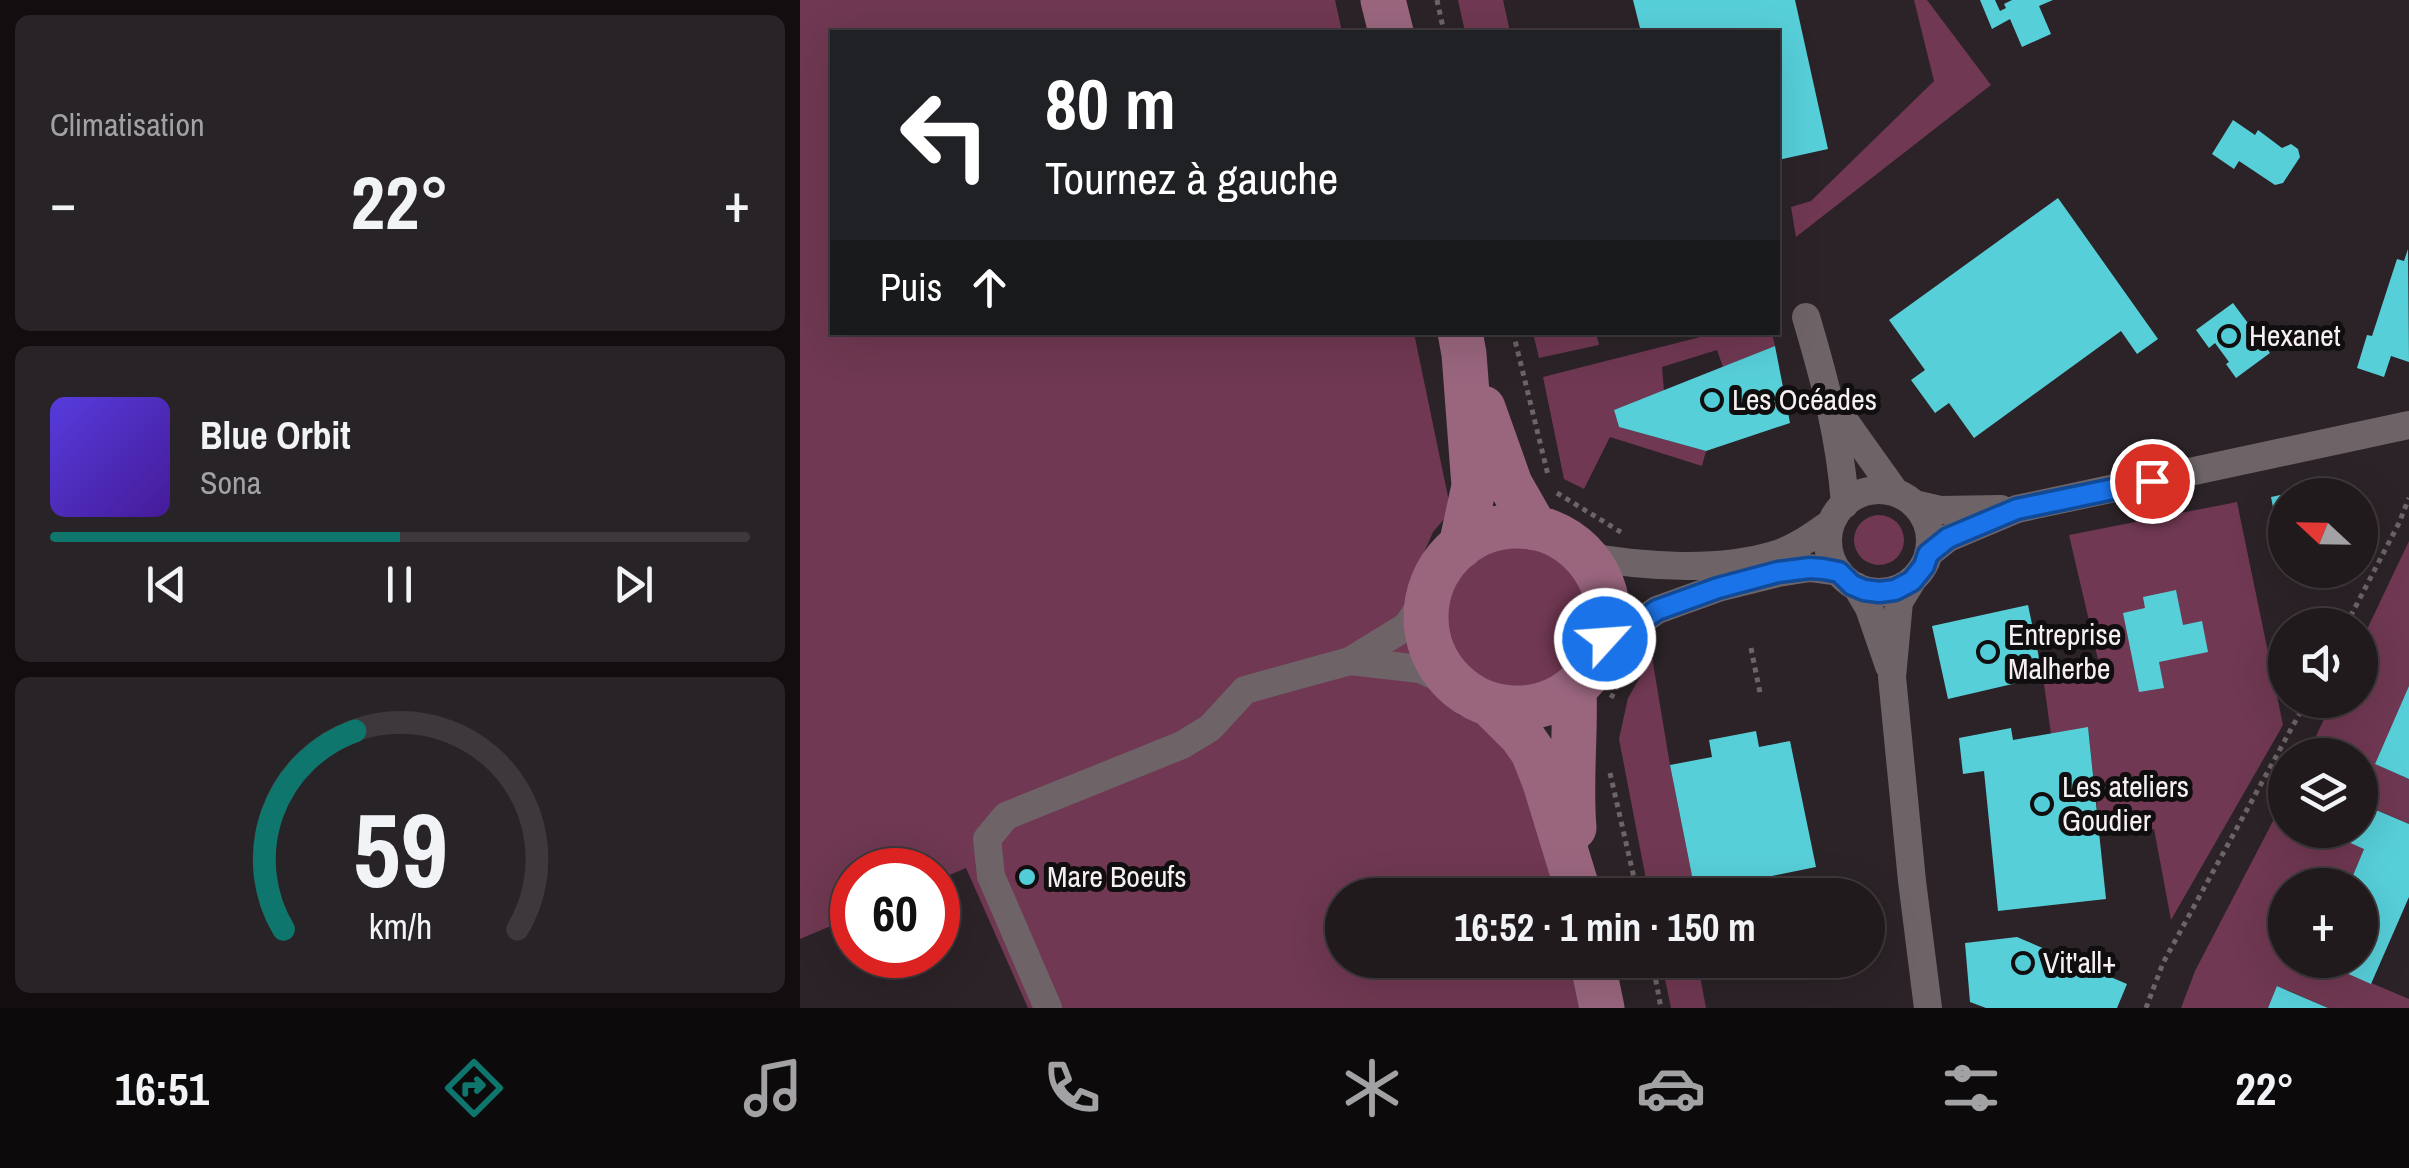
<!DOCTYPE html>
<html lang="fr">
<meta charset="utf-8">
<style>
body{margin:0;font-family:"Archivo Narrow",sans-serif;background:#282326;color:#f1f3f6;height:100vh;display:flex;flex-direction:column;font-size:38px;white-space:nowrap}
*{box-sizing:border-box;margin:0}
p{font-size:32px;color:#a2a1a4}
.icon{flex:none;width:55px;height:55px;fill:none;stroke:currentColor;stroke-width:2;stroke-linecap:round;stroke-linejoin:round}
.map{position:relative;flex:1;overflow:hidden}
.drawer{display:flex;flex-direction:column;gap:15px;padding:15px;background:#120e10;width:800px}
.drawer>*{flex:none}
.banner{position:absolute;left:30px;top:30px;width:950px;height:305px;border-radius:0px;box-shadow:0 10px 40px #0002,0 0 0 2px #3d383b;background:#202124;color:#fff;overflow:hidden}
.needle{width:65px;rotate:292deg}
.fabs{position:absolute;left:1468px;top:478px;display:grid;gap:20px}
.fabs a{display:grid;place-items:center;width:110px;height:110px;border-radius:50%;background:#201a1d;box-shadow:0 10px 40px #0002,0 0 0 2px #3d383b;font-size:50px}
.speed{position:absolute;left:30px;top:848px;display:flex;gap:20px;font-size:50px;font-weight:700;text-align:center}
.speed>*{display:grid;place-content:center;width:130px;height:130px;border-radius:50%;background:#201a1d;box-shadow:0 10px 40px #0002,0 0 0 2px #3d383b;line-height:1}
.speed .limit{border:15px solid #d22;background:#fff;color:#111}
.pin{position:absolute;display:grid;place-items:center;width:85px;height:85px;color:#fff;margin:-42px;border:5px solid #fff;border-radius:50%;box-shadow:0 2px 10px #0007}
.me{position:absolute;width:110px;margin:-55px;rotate:64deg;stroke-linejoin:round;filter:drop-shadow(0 0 8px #0008)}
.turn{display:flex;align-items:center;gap:35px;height:210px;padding:0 50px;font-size:45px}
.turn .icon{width:130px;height:130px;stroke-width:2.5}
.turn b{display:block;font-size:70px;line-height:85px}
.then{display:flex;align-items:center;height:95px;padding:0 50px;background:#0003;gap:20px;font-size:38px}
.big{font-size:75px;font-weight:800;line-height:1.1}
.drawer .card{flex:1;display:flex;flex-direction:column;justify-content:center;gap:15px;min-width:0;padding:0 35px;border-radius:15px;background:#282326}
.drawer .dial{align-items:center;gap:0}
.dial svg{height:260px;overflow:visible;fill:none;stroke:#3d383b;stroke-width:7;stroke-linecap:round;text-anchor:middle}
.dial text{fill:#f1f3f6;stroke:none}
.song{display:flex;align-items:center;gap:30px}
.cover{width:120px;height:120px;border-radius:15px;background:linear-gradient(135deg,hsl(250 70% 55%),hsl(260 70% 35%))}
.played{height:10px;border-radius:5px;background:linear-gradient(90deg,#0f766e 50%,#3d383b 50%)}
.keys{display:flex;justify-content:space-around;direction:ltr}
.heat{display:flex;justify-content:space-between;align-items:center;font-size:55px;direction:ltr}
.trip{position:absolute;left:525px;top:878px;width:560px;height:100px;border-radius:50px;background:#201a1d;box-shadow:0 10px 40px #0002,0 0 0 2px #3d383b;font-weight:800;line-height:100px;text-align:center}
.tab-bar{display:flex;height:160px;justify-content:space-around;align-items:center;background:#0d0a0c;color:#a2a1a4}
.tab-bar .icon{width:70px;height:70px}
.tab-bar .current{color:#0f766e}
.tab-bar b{font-size:45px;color:#f1f3f6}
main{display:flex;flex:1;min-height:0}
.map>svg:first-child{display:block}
.green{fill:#703852}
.building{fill:#57cfd9}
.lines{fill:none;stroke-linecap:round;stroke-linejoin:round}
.path{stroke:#6c6568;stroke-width:5;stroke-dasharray:5 5;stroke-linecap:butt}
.minor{stroke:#6e6468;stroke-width:28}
.primary{stroke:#99667e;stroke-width:45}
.route-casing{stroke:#114b97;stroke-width:25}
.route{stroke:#1a73e8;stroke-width:18}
.poi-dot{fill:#52ccd6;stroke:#110e0f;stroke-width:4}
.labels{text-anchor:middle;stroke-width:10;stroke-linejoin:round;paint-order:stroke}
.poi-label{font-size:30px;fill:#f6f0f2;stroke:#110e0f;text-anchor:start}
</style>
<main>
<section class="drawer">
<div class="card"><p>Climatisation</p>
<div class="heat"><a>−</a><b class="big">22°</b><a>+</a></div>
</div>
<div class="card">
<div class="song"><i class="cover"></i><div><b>Blue Orbit</b><p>Sona</p></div></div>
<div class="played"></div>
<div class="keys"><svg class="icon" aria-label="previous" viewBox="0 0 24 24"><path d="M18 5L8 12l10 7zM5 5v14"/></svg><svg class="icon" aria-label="pause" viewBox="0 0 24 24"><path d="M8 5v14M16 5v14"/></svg><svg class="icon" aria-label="next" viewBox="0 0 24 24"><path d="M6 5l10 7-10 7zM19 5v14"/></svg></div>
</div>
<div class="card dial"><svg viewBox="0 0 100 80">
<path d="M14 69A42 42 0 1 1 86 69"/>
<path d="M14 69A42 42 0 0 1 36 8" stroke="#0f766e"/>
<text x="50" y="56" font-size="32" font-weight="700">59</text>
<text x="50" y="72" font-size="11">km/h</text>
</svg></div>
</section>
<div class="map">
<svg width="1609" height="1008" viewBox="0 0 1609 1008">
<rect width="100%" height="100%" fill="#2b2327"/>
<!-- green -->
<path class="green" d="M0,0H535L542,32H32V332L614,333L651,511L633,532L613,578L607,626L613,661L623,678L640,699L659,715L686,727L722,768L755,895H542V960H772L785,1008H228L166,868L138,880V870H52V917L0,939Z
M658,0H703L710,32H665Z
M1114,0H1127L1191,85L996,237L991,207L1011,201L1134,81Z
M733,333H796L799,345L739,358Z
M916,333H972L975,346L923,367L917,350L862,367L864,391L814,410L819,427L906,451L902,466L810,437L784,489L764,479L743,377Z
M1437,502L1483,725L1371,920L1354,829L1300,835L1288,728L1251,734L1243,677L1300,668L1269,535Z
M1054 540a25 25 0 1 1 50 0a25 25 0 1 1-50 0Z
M1609,541V688L1575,764L1609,779V824L1563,804L1560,809V755H1507L1533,700H1560V644Z
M644 616a74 74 0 1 1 148 0a74 74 0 1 1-148 0Z
M852,657L870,765L895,891L884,893V895H849L819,739L828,698Z
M1485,798V830H1551L1564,849L1549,885H1485V960H1517L1609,999V1008H1528L1478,986L1468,1008H1381L1395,971Z
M861,960H897L906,1008H871Z"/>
<!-- building -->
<path class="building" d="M833,0H995L1028,149L978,160V32H841Z
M1180,0H1195L1200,11L1206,8L1204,4L1212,0H1253L1239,6L1251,34L1222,47L1210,19L1192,29Z
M1433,120L1455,135L1458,130L1482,148L1491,144L1498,149L1500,157L1483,183L1475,185L1439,161L1434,169L1412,154Z
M1258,198L1358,339L1337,354L1321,331L1174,438L1149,403L1135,413L1111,380L1125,370L1089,320Z
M1608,249L1609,362L1591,356L1584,377L1557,368L1567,335L1572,336L1597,259L1604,261Z
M1433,303L1470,353L1436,378L1426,364L1429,362L1415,343L1409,348L1396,330Z
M975,346L990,423L906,451L819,427L814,410Z
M1534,484L1537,495H1490V493Z
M1485,494V559H1483L1471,497Z
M1376,590L1383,625L1402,621L1408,652L1359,662L1364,688L1339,692L1323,613L1345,608L1343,597Z
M1228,605L1243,677L1148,699L1132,626Z
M1609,686V779L1575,764Z
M1288,727L1306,899L1198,911L1184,771L1163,774L1159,738L1211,728L1213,740Z
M956,731L959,747L990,741L1016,867L972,876L973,882L982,880L985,895H908L907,889L895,891L870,765L912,757L909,740Z
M1562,804L1609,824V897L1571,984L1517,960H1560V909L1566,894L1560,891V885H1549L1564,849L1546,841L1551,830H1560V809Z
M1217,937L1327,984L1317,1008H1186L1170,1002L1165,943Z
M1477,986L1528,1008H1468Z"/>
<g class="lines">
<!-- path -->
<path class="path" d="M637,0L644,32
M713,332L748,475
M757,493L824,534
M1546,625L1599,523L1609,498
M951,648L960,693
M811,698L829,664
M810,773L838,895
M852,960L861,1008
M1346,1008L1363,963L1507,700"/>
<!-- minor -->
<path class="minor" d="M1006,317C1025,381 1040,437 1045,504
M1039,413L1096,493
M1028 541a51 51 0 1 1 102 0a51 51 0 1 1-102 0Z
M1114,504L1140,510L1201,509
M1128,554L1148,538L1217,509L1609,425
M784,556C844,567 919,572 977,554C998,547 1014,535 1031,523
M1112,581L1099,602L1092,677L1112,881L1128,1008
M1056,586L1069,608L1089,666
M803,648L857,610L918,588L978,573L1010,568L1039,572
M550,661L620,669L656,685
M248,1008L191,876L187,839L206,816L382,745L410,728L445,690L550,661L607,626L630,591"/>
<!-- primary -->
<path class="primary" d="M583,0L591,32
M660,332L664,354L674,486L661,546
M683,408L710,484L735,528
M626 617a91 91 0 1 1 182 0a91 91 0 1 1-182 0Z
M690,704L721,735L733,752L745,783L778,891
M774,828C770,781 776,735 774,688
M792,960L802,1008"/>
</g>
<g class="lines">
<!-- route casing -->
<g class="route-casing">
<path id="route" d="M805,639L802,648L857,610L918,588L978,572L1010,568L1023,569L1039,572L1052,585L1064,590L1079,592L1095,590L1112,581L1124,566L1128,554L1148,538L1217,509L1352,481"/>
</g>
<!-- route -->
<use href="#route" class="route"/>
</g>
<!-- markers -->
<g class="poi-dot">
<circle cx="1429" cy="336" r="10"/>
<circle cx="912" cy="400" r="10"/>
<circle cx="1188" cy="652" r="10"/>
<circle cx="1242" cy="804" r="10"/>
<circle cx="227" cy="877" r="10"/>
<circle cx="1223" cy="963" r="10"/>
</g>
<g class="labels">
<!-- poi labels -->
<g class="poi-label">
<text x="1449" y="346">Hexanet</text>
<text x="932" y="410">Les Océades</text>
<text x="1208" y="645">Entreprise<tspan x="1208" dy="34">Malherbe</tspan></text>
<text x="1262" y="797">Les ateliers<tspan x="1262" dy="34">Goudier</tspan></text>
<text x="247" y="887">Mare Boeufs</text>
<text x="1243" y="973">Vit'all+</text>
</g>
</g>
</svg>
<div class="fabs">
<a><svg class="needle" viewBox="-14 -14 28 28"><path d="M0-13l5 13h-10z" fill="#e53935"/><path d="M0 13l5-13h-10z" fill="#a2a1a4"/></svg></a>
<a><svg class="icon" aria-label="sound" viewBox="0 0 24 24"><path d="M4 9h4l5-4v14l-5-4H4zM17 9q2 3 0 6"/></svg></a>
<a><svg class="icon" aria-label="layers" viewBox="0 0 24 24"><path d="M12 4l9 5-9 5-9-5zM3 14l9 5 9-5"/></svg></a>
<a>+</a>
</div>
<div class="speed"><div class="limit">60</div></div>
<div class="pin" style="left:1352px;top:481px;background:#d93025"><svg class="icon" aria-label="arrive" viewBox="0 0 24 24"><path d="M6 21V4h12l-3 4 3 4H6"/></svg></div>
<svg class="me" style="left:805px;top:639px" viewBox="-20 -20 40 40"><circle r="17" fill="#1a73e8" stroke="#fff" stroke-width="3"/><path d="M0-11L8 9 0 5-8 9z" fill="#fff"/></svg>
<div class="trip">16:52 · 1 min · 150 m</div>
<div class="banner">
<div class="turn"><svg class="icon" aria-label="left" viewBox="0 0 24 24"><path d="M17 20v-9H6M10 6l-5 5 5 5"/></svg><div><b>80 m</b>Tournez à gauche</div></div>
<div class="then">Puis<svg class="icon" aria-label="ahead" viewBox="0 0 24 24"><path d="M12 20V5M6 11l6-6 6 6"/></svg></div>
</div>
</div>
</main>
<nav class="tab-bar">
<b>16:51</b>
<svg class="icon current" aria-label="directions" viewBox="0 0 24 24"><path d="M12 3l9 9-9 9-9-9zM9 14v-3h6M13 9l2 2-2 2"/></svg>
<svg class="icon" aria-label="music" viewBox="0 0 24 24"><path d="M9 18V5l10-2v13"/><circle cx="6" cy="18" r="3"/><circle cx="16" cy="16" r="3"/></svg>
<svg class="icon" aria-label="phone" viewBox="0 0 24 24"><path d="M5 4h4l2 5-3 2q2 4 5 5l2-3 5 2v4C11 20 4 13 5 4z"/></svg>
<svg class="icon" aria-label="climate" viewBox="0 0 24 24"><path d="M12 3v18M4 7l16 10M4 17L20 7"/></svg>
<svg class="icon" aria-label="car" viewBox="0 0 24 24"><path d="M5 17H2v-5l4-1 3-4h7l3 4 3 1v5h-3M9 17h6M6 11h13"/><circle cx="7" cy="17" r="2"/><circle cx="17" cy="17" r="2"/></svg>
<svg class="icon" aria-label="filters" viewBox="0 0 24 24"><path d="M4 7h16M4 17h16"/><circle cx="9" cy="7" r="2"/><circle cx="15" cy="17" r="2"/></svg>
<b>22°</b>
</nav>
